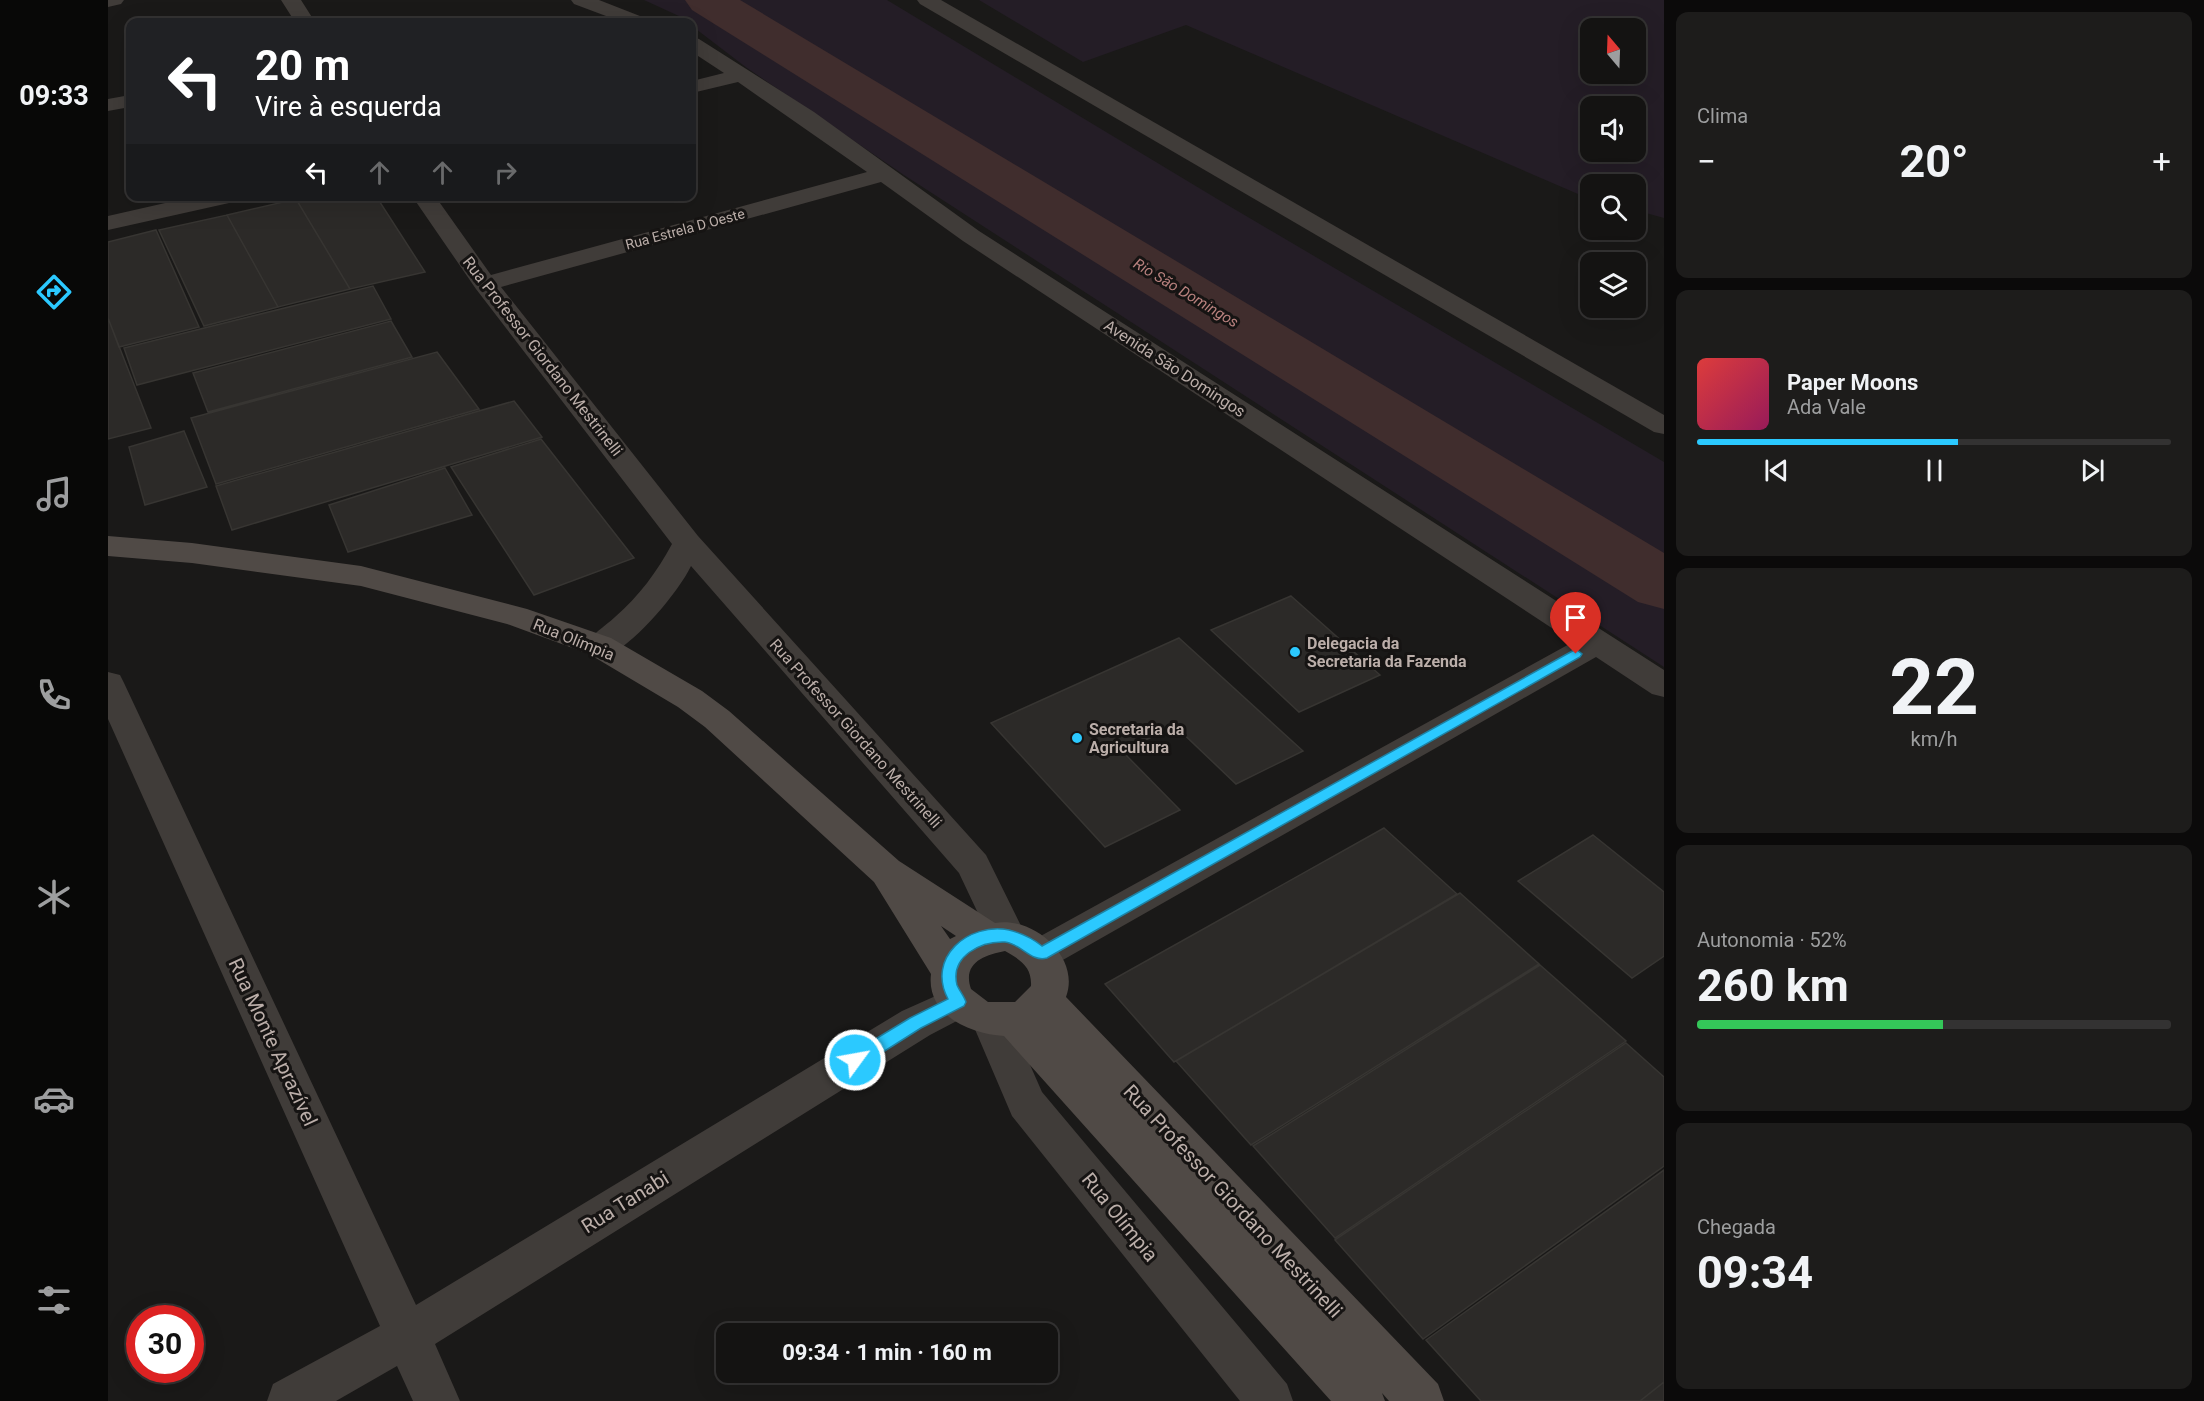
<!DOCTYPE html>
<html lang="pt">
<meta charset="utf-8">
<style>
body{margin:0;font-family:Roboto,sans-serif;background:#1d1c1b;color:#f1f3f6;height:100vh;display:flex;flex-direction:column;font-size:22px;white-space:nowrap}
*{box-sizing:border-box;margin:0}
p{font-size:20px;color:#9d9e9f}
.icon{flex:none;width:33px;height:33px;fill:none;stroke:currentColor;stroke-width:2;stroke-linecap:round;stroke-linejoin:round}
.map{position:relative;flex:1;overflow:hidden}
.sheet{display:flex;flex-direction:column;gap:12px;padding:12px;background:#0b0a0a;width:540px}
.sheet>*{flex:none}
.guide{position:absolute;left:18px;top:18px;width:570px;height:183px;border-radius:12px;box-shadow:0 6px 24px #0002,0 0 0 2px #333232;background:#202124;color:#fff;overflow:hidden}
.needle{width:39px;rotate:341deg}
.buttons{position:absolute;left:1472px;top:18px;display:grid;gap:12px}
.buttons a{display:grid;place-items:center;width:66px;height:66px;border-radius:12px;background:#141312;box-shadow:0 6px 24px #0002,0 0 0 2px #333232;font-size:30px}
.speed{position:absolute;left:18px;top:1305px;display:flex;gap:12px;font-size:30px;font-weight:700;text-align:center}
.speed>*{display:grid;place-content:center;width:78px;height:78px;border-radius:50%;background:#141312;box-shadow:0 6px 24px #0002,0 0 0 2px #333232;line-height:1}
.speed .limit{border:9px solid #d22;background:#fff;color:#111}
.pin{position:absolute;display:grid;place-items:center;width:51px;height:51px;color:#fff;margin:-62px -26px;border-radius:50% 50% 50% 0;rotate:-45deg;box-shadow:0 0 6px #0007}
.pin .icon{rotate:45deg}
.me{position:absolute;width:66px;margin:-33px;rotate:58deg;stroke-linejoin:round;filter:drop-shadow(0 0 4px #0008)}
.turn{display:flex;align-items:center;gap:21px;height:126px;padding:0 30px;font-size:27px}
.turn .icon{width:78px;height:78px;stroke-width:2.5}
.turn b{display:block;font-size:42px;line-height:51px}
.lanes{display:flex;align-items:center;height:57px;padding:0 30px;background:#0003;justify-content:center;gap:30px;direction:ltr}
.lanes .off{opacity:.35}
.big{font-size:45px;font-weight:700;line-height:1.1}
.sheet .card{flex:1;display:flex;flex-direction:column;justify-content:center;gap:9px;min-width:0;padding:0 21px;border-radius:12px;background:#1d1c1b}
.sheet .dial{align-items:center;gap:0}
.dial b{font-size:78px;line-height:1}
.song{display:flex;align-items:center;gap:18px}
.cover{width:72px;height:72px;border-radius:9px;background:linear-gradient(135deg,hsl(0 70% 55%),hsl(330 70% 35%))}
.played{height:6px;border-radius:3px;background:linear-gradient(90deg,#2bc9ff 55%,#333232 55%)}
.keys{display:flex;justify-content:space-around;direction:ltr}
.heat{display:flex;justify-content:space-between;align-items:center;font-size:33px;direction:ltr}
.charge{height:9px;border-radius:4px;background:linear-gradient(90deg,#34c759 52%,#333232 0)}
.trip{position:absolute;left:608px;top:1323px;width:342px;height:60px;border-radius:12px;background:#141312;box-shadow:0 6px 24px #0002,0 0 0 2px #333232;font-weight:700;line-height:60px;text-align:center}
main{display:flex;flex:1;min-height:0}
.tab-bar{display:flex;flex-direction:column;width:108px;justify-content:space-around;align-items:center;background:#080807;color:#9d9e9f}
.tab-bar .icon{width:42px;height:42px}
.tab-bar .active{color:#2bc9ff}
.tab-bar b{font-size:27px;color:#f1f3f6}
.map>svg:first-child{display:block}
.green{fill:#241d26;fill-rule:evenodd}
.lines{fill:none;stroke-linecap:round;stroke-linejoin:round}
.river{fill:#402d2d;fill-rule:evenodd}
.building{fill:#2c2a28;stroke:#373532;stroke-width:1.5}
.minor{fill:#403c39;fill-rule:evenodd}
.tertiary{fill:#403c39;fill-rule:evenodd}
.secondary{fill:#504a46;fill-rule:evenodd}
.route{fill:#2bc9ff;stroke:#1c83a6;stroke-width:1.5}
.poi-dot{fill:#2bc9ff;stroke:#161413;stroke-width:2}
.labels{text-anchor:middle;stroke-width:6;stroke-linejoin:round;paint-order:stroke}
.far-street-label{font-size:14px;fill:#bbaea9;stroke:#161413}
.far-water-label{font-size:15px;font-style:italic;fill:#b8817e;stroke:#161413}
.street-label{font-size:16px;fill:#bbaea9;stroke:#161413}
.poi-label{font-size:16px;font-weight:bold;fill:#bbaea9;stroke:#161413;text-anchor:start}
.near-street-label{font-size:20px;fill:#bbaea9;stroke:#161413}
</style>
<main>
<nav class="tab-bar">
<b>09:33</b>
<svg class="icon active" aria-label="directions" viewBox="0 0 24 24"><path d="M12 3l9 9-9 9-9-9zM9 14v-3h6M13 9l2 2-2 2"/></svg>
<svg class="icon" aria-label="music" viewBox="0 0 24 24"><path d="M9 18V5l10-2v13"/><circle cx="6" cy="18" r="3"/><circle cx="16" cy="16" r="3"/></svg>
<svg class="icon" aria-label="phone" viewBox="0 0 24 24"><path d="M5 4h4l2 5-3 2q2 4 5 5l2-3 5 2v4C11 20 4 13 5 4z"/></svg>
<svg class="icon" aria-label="climate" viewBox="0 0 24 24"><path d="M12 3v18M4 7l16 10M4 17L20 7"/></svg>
<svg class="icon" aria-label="car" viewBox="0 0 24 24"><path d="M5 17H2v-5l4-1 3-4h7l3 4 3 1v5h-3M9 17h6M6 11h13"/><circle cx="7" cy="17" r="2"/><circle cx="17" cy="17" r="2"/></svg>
<svg class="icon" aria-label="filters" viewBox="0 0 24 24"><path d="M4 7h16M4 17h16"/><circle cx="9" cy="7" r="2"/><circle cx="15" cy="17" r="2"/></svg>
</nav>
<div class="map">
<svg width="1556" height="1401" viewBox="0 0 1556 1401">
<rect width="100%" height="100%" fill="#1a1918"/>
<!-- green -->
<path class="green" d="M536,0H779L1111,200L1556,462V667L796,175L639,68L584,26V22Z
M871,0H1556V218L1527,210V184H1482V199L1477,197L1078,25L975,62ZM1482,28H1527V74H1482ZM1482,106H1527V152H1482Z"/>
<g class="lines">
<!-- river -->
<path class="river" d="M577,0H632L1556,553V609L1530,602L584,10Z"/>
</g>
<!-- building -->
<path class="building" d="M198,196H268L317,272L242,289L188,199Z
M188,199L242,289L170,307L119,215Z
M119,215L170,307L96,326L51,230Z
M48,230L91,327L11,347L0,318V242Z
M265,286L283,319L29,385L16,348Z
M0,318L43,428L0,439Z
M283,321L304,357L100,412L85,373Z
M329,352L371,409L108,484L83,418Z
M406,401L434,437L124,530L108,486Z
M76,431L99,487L37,505L21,447Z
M433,439L526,558L426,595L343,467Z
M337,468L364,515L240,552L221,505Z
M1183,596L1272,675L1191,712L1103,630Z
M1071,638L1195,751L1128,784L1067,726L1014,751L1072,810L997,847L883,723Z
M1276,828L1349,894L1066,1062L997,984Z
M1485,835L1556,892V956L1524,978L1410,881Z
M1352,893L1431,964L1143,1145L1068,1061Z
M1432,965L1518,1041L1227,1238L1145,1146Z
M1518,1043L1556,1077V1166L1315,1339L1227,1240Z
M1556,1170V1382L1532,1401H1373L1318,1340Z
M1556,1382V1401H1532Z"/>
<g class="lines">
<!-- minor -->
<path class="minor" d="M0,0H16L13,4L0,7Z
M173,0H193L207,22H187Z
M463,0H491L537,18L540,22H514L466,4Z
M584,37L591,39L706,112L871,231L1556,670V697L1544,694L1488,657L946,965L933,969L920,965L914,954L920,943L1465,642L855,241L773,182L393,287L590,536L878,855L918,936L912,947L899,951L886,947L851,873L583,566C570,593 530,639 504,654C496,658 489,656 481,654L476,646C484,634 496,627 507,617C531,596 549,572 564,544L368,289L304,196H327L383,275L759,172L630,82L584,93V81L616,73L584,52Z
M22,95V107L0,111V99Z
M88,196H133L130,201L0,230V216Z
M0,672L12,675L16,683L308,1305L794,1011L850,986L864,991L869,1002L864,1013L822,1035L327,1344L352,1401H305L289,1366L228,1401H159L165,1384L272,1326L0,719Z
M883,1004L897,1008L934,1092L1179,1384L1185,1401H1132L904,1116L863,1020L869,1008Z"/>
<!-- tertiary -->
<path class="tertiary" d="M809,0H833L1556,415V434L1546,432L812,4Z"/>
<!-- secondary -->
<path class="secondary" d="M0,536L84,543L253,566L419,609L503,638L594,691L621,711L791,861L887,923C925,916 973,957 958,997L1330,1384L1336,1401H1281L1274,1393L1277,1401H1223L896,1036C863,1034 818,1016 823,974L766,882L597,727L570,707L481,654L399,624L253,586L84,563L0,556ZM833,926L848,936L842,939ZM897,951C913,960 924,967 923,986L907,1002H880L863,989C854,963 876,955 897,951Z"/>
</g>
<!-- route -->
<path class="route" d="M1468,649L1474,654L1472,657L939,958C924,963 912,943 897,942C873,941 842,956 849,985C851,990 856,996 858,1002L856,1006L813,1028L753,1066H741L738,1060L741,1055L802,1018L840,999C818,958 860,922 901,930C913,933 924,938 934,946Z"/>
<!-- markers -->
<g class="poi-dot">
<circle cx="1187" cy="652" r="6"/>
<circle cx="969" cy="738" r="6"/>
</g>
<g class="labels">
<!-- far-street labels -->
<g class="far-street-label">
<text transform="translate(577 229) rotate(-15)" y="5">Rua Estrela D Oeste</text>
</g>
<!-- far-water labels -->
<g class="far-water-label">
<text transform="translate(1078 293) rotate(31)" y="5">Rio São Domingos</text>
</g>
<!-- street labels -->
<g class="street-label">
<text transform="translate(435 356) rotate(52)" y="6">Rua Professor Giordano Mestrinelli</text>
<text transform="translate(1067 368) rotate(33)" y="6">Avenida São Domingos</text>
<text transform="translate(466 639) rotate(22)" y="6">Rua Olímpia</text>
<text transform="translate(748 733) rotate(48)" y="6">Rua Professor Giordano Mestrinelli</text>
</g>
<!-- poi labels -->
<g class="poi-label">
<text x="1199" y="649">Delegacia da<tspan x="1199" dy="18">Secretaria da Fazenda</tspan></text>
<text x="981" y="735">Secretaria da<tspan x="981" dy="18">Agricultura</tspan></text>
</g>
<!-- near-street labels -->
<g class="near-street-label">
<text transform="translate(165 1042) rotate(65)" y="7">Rua Monte Aprazível</text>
<text transform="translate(1125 1201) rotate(47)" y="7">Rua Professor Giordano Mestrinelli</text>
<text transform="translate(517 1202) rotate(-32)" y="7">Rua Tanabi</text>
<text transform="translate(1012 1217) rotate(51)" y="7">Rua Olímpia</text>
</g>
</g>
</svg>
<div class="buttons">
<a><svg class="needle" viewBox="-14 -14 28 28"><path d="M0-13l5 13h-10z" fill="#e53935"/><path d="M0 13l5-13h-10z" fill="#9d9e9f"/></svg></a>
<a><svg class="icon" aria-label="sound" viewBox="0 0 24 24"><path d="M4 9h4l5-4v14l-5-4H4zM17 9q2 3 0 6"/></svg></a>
<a><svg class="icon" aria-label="search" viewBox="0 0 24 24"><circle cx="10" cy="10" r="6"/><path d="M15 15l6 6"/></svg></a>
<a><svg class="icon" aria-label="layers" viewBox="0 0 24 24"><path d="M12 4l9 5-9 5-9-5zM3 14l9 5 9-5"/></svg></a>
</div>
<div class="speed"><div class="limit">30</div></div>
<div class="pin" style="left:1468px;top:654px;background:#d93025"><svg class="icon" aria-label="arrive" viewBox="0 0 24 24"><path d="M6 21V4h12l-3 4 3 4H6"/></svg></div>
<svg class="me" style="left:747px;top:1060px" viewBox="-20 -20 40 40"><circle r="17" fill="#2bc9ff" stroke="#fff" stroke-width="3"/><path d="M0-11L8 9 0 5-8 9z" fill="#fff"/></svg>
<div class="trip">09:34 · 1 min · 160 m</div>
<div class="guide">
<div class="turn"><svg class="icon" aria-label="left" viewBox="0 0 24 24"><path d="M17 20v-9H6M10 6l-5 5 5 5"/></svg><div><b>20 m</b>Vire à esquerda</div></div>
<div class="lanes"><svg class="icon" aria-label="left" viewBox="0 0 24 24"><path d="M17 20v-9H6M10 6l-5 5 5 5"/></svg><svg class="icon off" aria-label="ahead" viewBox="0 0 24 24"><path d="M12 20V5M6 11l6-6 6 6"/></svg><svg class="icon off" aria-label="ahead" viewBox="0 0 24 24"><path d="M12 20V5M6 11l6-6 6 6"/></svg><svg class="icon off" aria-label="right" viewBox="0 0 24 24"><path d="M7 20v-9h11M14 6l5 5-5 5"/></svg></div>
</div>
</div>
<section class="sheet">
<div class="card"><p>Clima</p>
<div class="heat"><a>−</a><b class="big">20°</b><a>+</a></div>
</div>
<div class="card">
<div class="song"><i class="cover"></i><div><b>Paper Moons</b><p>Ada Vale</p></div></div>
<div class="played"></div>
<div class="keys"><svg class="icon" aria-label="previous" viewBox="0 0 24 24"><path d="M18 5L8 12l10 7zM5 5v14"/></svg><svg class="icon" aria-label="pause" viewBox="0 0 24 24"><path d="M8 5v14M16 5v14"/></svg><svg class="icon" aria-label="next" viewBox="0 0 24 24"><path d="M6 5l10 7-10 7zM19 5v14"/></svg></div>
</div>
<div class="card dial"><b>22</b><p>km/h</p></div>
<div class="card"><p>Autonomia · 52%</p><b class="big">260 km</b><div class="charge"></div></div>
<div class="card"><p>Chegada</p><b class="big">09:34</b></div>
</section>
</main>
